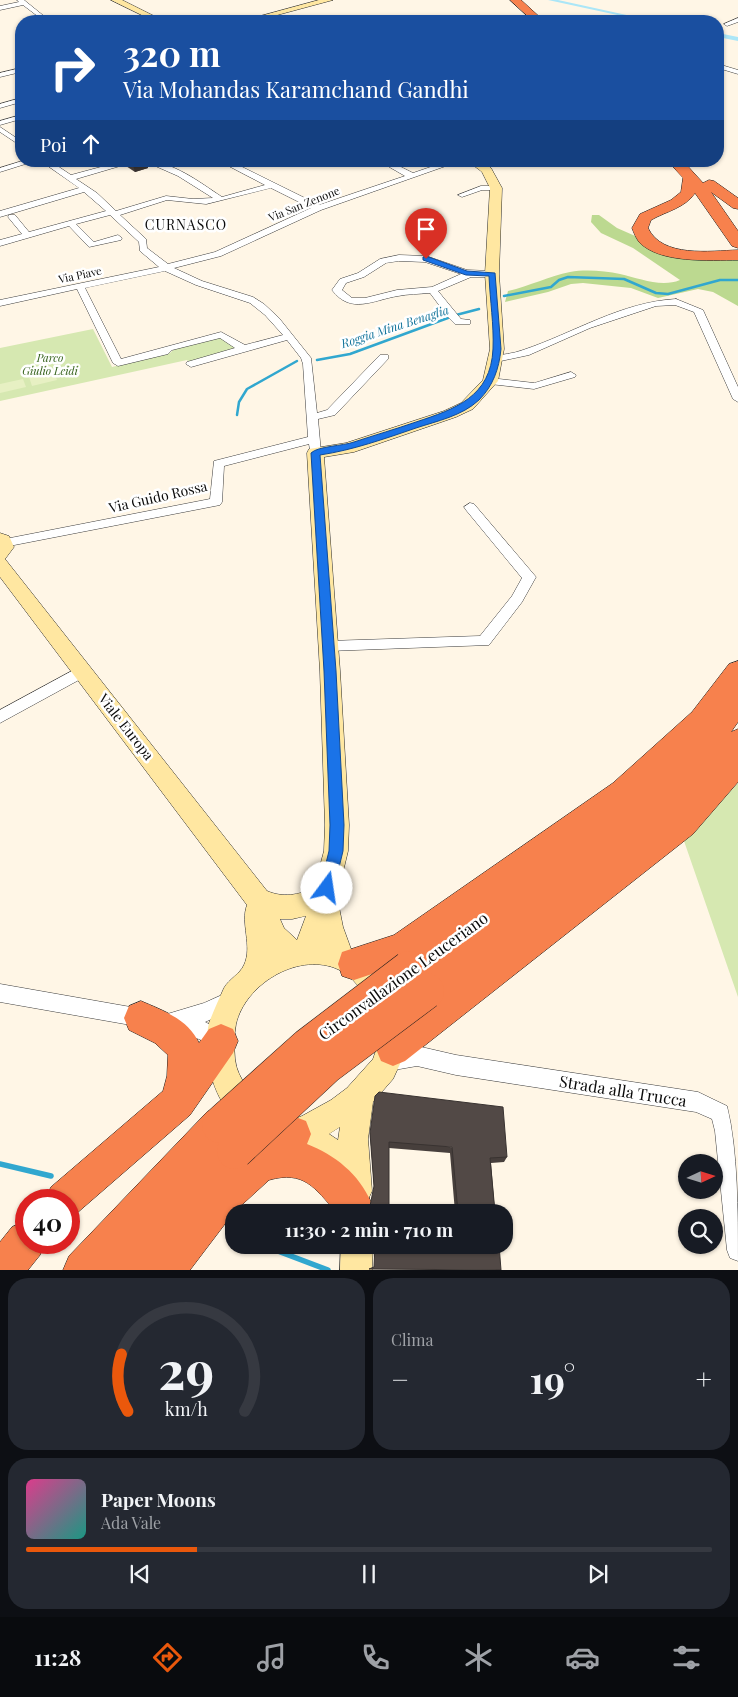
<!DOCTYPE html>
<html lang="it">
<meta charset="utf-8">
<style>
body{margin:0;font-family:"Playfair Display",serif;background:#242831;color:#f1f3f6;height:100vh;display:flex;flex-direction:column;font-size:19px;white-space:nowrap}
*{box-sizing:border-box;margin:0}
p{font-size:16px;color:#9ea1a6}
.icon{flex:none;width:28px;height:28px;fill:none;stroke:currentColor;stroke-width:2;stroke-linecap:round;stroke-linejoin:round}
.map{position:relative;height:1270px;overflow:hidden}
.side{display:flex;flex-direction:column;gap:8px;padding:8px;background:#0d0f14;flex:1}
.side>*{flex:none}
.banner{position:absolute;left:15px;top:15px;width:709px;height:152px;border-radius:20px;box-shadow:0 1px 4px #0004;background:#1a4fa0;color:#fff;overflow:hidden}
.needle{width:32px;rotate:86deg}
.fabs{position:absolute;left:678px;top:1154px;display:grid;gap:10px}
.fabs a{display:grid;place-items:center;width:45px;height:45px;border-radius:50%;background:#171b24;box-shadow:0 1px 4px #0004;font-size:25px}
.speed{position:absolute;left:15px;top:1189px;display:flex;gap:10px;font-size:25px;font-weight:700;text-align:center}
.speed>*{display:grid;place-content:center;width:65px;height:65px;border-radius:50%;background:#171b24;box-shadow:0 1px 4px #0004;line-height:1}
.speed .limit{border:8px solid #d22;background:#fff;color:#111}
.pin{position:absolute;display:grid;place-items:center;width:42px;height:42px;color:#fff;margin:-51px -21px;border-radius:50% 50% 50% 0;rotate:-45deg;box-shadow:0 0 5px #0007}
.pin .icon{rotate:45deg}
.me{position:absolute;width:55px;margin:-28px;rotate:14deg;stroke-linejoin:round;filter:drop-shadow(0 0 4px #0008)}
.turn{display:flex;align-items:center;gap:18px;height:105px;padding:0 25px;font-size:22px}
.turn .icon{width:65px;height:65px;stroke-width:2.5}
.turn b{display:block;font-size:35px;line-height:42px}
.then{display:flex;align-items:center;height:48px;padding:0 25px;background:#0003;gap:10px;font-size:19px}
.big{font-size:38px;font-weight:700;line-height:1.1}
.side .card{flex:1;display:flex;flex-direction:column;justify-content:center;gap:8px;min-width:0;padding:0 18px;border-radius:20px;background:#242831}
.side .dial{align-items:center;gap:0}
.dial svg{height:130px;overflow:visible;fill:none;stroke:#363941;stroke-width:7;stroke-linecap:round;text-anchor:middle}
.dial text{fill:#f1f3f6;stroke:none}
.song{display:flex;align-items:center;gap:15px}
.cover{width:60px;height:60px;border-radius:8px;background:linear-gradient(135deg,hsl(330 70% 55%),hsl(170 70% 35%))}
.played{height:5px;border-radius:2px;background:linear-gradient(90deg,#ea580c 25%,#363941 25%)}
.keys{display:flex;justify-content:space-around;direction:ltr}
.heat{display:flex;justify-content:space-between;align-items:center;font-size:28px;direction:ltr}
.side .tiles{flex:1;display:grid;gap:8px;grid-template-columns:1fr 1fr}
.card:last-child{grid-column:span 2}
.trip{position:absolute;left:225px;top:1204px;width:288px;height:50px;border-radius:20px;background:#171b24;box-shadow:0 1px 4px #0004;font-weight:700;line-height:50px;text-align:center}
.tabs{display:flex;height:80px;justify-content:space-around;align-items:center;background:#090b0e;color:#9ea1a6}
.tabs .icon{width:35px;height:35px}
.tabs .selected{color:#ea580c}
.tabs b{font-size:22px;color:#f1f3f6}
.map>svg:first-child{display:block}
.green{fill:#d6e8b1}
.forest{fill:#bcd990}
.pitch{fill:#e7f0c3}
.lines{fill:none;stroke-linecap:round;stroke-linejoin:round}
.stream-far1{stroke:#31a7cf;stroke-width:2.5}
.stream{stroke:#31a7cf;stroke-width:5.5}
.canal{fill:#abe6f7;fill-rule:evenodd}
.street-casing{stroke:#3d3d3d;stroke-width:1}
.secondary-casing{stroke:#2c2c2c;stroke-width:1}
.highway-casing{stroke:#1b1b1b;stroke-width:1}
.street{fill:#fff;fill-rule:evenodd}
.secondary{fill:#ffe7a1;fill-rule:evenodd}
.highway{fill:#f7814d;fill-rule:evenodd}
.highway-bridge-casing{stroke:#1b1b1b;stroke-width:37;stroke-linecap:butt}
.highway-bridge{stroke:#f7814d;stroke-width:36}
.wall{fill:#473f3c}
.shaded-wall{fill:#393331}
.building{fill:#524946;stroke:#393331}
.route{fill:#1a73e8;stroke:#114b97}
.labels{text-anchor:middle;stroke-width:5;stroke-linejoin:round;paint-order:stroke}
.far-street-label{font-size:11px;fill:#0a0a0a;stroke:#fff}
.far-park-label{font-size:11px;font-style:italic;fill:#34611b;stroke:#fff}
.far-water-label{font-size:12px;font-style:italic;fill:#13749b;stroke:#fff}
.far-quarter-label{font-size:14px;letter-spacing:1px;fill:#0a0a0a;stroke:#fff}
.street-label{font-size:14px;fill:#0a0a0a;stroke:#fff}
.near-street-label{font-size:16px;fill:#0a0a0a;stroke:#fff}
</style>
<div class="map">
<svg width="738" height="1270" viewBox="0 0 738 1270">
<rect width="100%" height="100%" fill="#fff6e6"/>
<!-- green -->
<path class="green" d="M93,329L112,367L170,353L175,348L219,337L238,348L189,362L187,360L0,401V348Z
M738,783V997L684,841Z"/>
<!-- forest -->
<path class="forest" d="M592,215H599L617,228L642,239L654,248L738,259V306L713,292L698,289L658,298L631,288L583,283L571,284L548,292L505,302L508,291C530,286 549,276 570,272C586,269 605,271 620,274C639,278 661,288 680,280L633,248L601,233L591,222Z"/>
<!-- pitch -->
<path class="pitch" d="M54,371L57,380L32,386L29,377Z
M23,379L26,387L0,393V384Z"/>
<g class="lines">
<!-- stream-far1 -->
<path class="stream-far1" d="M504,296L551,287L559,280L568,277L624,279L656,293L668,294L720,280H738
M317,360L350,354L456,315L479,309
M237,415L239,402L247,389L297,361"/>
<!-- stream -->
<path class="stream" d="M0,1164L51,1176
M262,1245L328,1270"/>
<!-- canal -->
<path class="canal" d="M548,0H558L654,21H645Z
M718,33L738,37V41L718,37Z"/>
<!-- street casing -->
<g class="street-casing">
<path id="street" d="M17,0H24L50,21H44L23,5L0,10V6L19,2Z
M738,18V22L727,26L724,24Z
M718,64L738,70V74L718,68Z
M21,68V72L0,77V73Z
M21,98V102L0,108V104Z
M21,115V119L0,125V121Z
M0,127L21,141V146L0,132Z
M22,161H35L0,172V168Z
M41,161H50L71,175L123,161H137L76,179L97,193L116,211L166,196L193,199L213,198L178,176L144,161C173,161 199,182 222,197L265,185L219,161H230L319,205L405,176L379,161H389L413,173L448,161H460L321,210L221,256L174,268L202,281L253,297L264,304L279,318L311,358L317,413L327,410L380,355H388V359L335,415L318,419L321,453L319,456H311L309,444L224,466L222,502L220,505L4,547L0,546V540L210,499L214,461L308,437L303,364L301,358L287,340L191,367L186,364L187,362L235,348L220,338L172,350L168,354L118,366L113,363L77,289L0,306V300L159,267L140,251L139,242L110,215L76,224L94,242L118,235L122,238L121,240L89,247L69,226L0,246V240L22,234L8,217L9,215H15L29,232L106,211L84,192L0,217V211L79,188ZM271,188L311,208L215,252L168,264L147,248L146,239L120,215L167,200L206,204ZM165,271L196,285L250,303L265,315L283,335L245,345L221,332L121,359L85,288Z
M481,186H496L500,188L496,190H482L462,197L458,195Z
M399,255L426,256L467,270L492,271L497,274L492,277H471L438,291L461,319L470,320V324H455L446,315H439L437,313L442,309L430,293C419,294 408,294 398,296C373,300 351,315 332,290L340,279L358,273L380,259ZM399,261L425,262L461,274L432,287L397,290L365,298H352L342,290L346,283L364,277L386,263Z
M676,299L703,310L738,387V402L733,399L694,312L675,305L656,306L590,328L529,355L496,362L491,359L492,357C502,354 513,354 523,350C574,333 621,302 676,299Z
M571,372L576,375L575,377L534,389L490,384L485,381L490,378L534,383Z
M470,503L474,504L536,577L522,602L489,645L328,651L323,650L321,646L323,642L328,641L480,636L512,596L522,578L466,510L464,507Z
M83,665L88,667L90,671L88,675L0,723V710Z
M0,984L142,1009L149,1011L151,1018L149,1025L142,1027L0,1002Z
M231,991L238,993L240,1000L238,1007L205,1022L228,1034L230,1041L228,1048L221,1050L199,1039L164,1030L162,1023L164,1015L204,1003Z
M417,1046L456,1055L698,1092L727,1106C738,1150 738,1213 738,1261L730,1258L727,1250L715,1131L712,1119L696,1112L456,1075L417,1066L394,1070L387,1067L384,1060L387,1053Z"/>
</g>
<!-- secondary casing -->
<g class="secondary-casing">
<path id="secondary" d="M111,0H122L164,21H154Z
M319,0H333L255,21H242Z
M468,161H481L491,168L502,188L499,274L504,349L498,381L473,409L456,417L354,452L324,457L340,671L349,825L348,851L337,897L343,927L351,949L373,962L394,990L398,999L394,1008L385,1012C364,1004 361,978 335,968C296,953 245,985 236,1024C234,1034 234,1049 235,1059C237,1081 255,1093 262,1112L258,1122L248,1126C215,1113 201,1056 209,1023C213,1012 219,999 224,988C229,979 240,974 244,965C253,946 240,923 247,905L0,577V533L9,536L14,547L5,559L267,891C283,898 299,895 314,888L324,851L325,825L320,671L307,453L309,449L346,443L444,411L461,403L483,380L490,349L485,274L490,188L482,172ZM306,916L297,940L284,928L280,919H292Z
M394,1023L404,1027L408,1037L405,1053L393,1079L373,1102L368,1139L372,1191L367,1202L368,1212H338C333,1188 330,1163 303,1152C294,1148 283,1146 274,1142L269,1132L274,1122L284,1117L292,1120L302,1116L331,1100L347,1088L373,1059L384,1027ZM340,1127L338,1140L329,1134Z
M341,1245H373L372,1270H340Z"/>
</g>
<!-- highway casing -->
<g class="highway-casing">
<path id="highway" d="M510,0H521L544,21H533Z
M668,161H683L703,183L709,180L714,181L738,198V209L733,208L711,192L738,231V248L732,246L695,193C685,208 667,211 651,220L648,228C662,258 710,251 738,250V260C710,260 660,264 639,242C636,238 634,233 632,228L640,214L671,200L681,192L683,178Z
M738,661V722L731,732L738,729V782L693,834L405,1061L393,1066L381,1061L376,1049L381,1037L422,1006L414,1003L409,991L412,984L409,985L397,981L393,967L354,980L342,976L338,964L342,952L394,935L613,783L692,712L729,664Z
M141,1001C164,1011 188,1019 199,1043L209,1029L221,1024L233,1029L238,1041L233,1053L190,1115L77,1213L69,1217V1200H45L51,1187L163,1091L167,1076L168,1055L155,1043L129,1030L124,1018L129,1006Z
M220,1107L233,1112L238,1125L235,1133L248,1138L251,1146L280,1121L293,1116L306,1121L311,1134L307,1144C335,1155 359,1174 371,1202L367,1212H336C315,1188 304,1170 269,1180L234,1212L190,1270H63L69,1256L207,1112Z
M26,1221V1242H45L40,1255L28,1270H0V1242L12,1227Z"/>
</g>
<!-- street -->
<use href="#street" class="street"/>
<!-- secondary -->
<use href="#secondary" class="secondary"/>
<!-- highway -->
<use href="#highway" class="highway"/>
<!-- highway-bridge casing -->
<g class="highway-bridge-casing">
<path id="highway-bridge" d="M220,1125L308,1046L409,969
M235,1151L326,1066L426,991"/>
</g>
<!-- highway-bridge -->
<use href="#highway-bridge" class="highway-bridge"/>
</g>
<!-- wall -->
<path class="wall" d="M125,161H147L148,168L135,172L126,166Z
M370,1133L507,1157L504,1162L491,1163L495,1212H455L450,1153L389,1148L374,1188Z"/>
<!-- shaded-wall -->
<path class="shaded-wall" d="M132,161H147L148,168L135,172Z"/>
<!-- building -->
<path class="building" d="M379,1092L503,1107L507,1157L490,1158L495,1212H458L452,1147L389,1142V1212H370V1206L374,1186L370,1133L375,1096Z
M375,1245H499L501,1270L369,1269L374,1267Z"/>
<!-- route -->
<path class="route" d="M426,256L467,271L495,273L501,349C499,369 493,386 479,400C462,416 437,421 416,428C384,439 353,450 320,455L336,671L344,825L343,851L334,888L332,893L327,895L322,893L320,888L329,851L330,825L324,671L311,453C318,446 343,446 354,442C375,435 396,429 416,422C455,409 491,397 493,349C494,325 490,300 489,276L466,275L423,260V257Z"/>
<g class="labels">
<!-- far-street labels -->
<g class="far-street-label">
<text transform="translate(304 204) rotate(-22)" y="4">Via San Zenone</text>
<text transform="translate(80 275) rotate(-12)" y="4">Via Piave</text>
</g>
<!-- far-park labels -->
<g class="far-park-label">
<text x="50" y="362">Parco<tspan x="50" dy="13">Giulio Leidi</tspan></text>
</g>
<!-- far-water labels -->
<g class="far-water-label">
<text transform="translate(395 327) rotate(-18)" y="4">Roggia Mina Benaglia</text>
</g>
<!-- far-quarter labels -->
<g class="far-quarter-label">
<text x="186" y="230">CURNASCO</text>
</g>
<!-- street labels -->
<g class="street-label">
<text transform="translate(158 497) rotate(-13)" y="5">Via Guido Rossa</text>
<text transform="translate(126 727) rotate(52)" y="5">Viale Europa</text>
</g>
<!-- near-street labels -->
<g class="near-street-label">
<text transform="translate(403 976) rotate(-36)" y="6">Circonvallazione Leuceriano</text>
<text transform="translate(623 1091) rotate(9)" y="6">Strada alla Trucca</text>
</g>
</g>
</svg>
<div class="fabs">
<a><svg class="needle" viewBox="-14 -14 28 28"><path d="M0-13l5 13h-10z" fill="#e53935"/><path d="M0 13l5-13h-10z" fill="#9ea1a6"/></svg></a>
<a><svg class="icon" aria-label="search" viewBox="0 0 24 24"><circle cx="10" cy="10" r="6"/><path d="M15 15l6 6"/></svg></a>
</div>
<div class="speed"><div class="limit">40</div></div>
<div class="pin" style="left:426px;top:259px;background:#d93025"><svg class="icon" aria-label="arrive" viewBox="0 0 24 24"><path d="M6 21V4h12l-3 4 3 4H6"/></svg></div>
<svg class="me" style="left:327px;top:888px" viewBox="-20 -20 40 40"><circle r="19" fill="#fff"/><path d="M0-13L10 11 0 6-10 11z" fill="#1a73e8"/></svg>
<div class="trip">11:30 · 2 min · 710 m</div>
<div class="banner">
<div class="turn"><svg class="icon" aria-label="right" viewBox="0 0 24 24"><path d="M7 20v-9h11M14 6l5 5-5 5"/></svg><div><b>320 m</b>Via Mohandas Karamchand Gandhi</div></div>
<div class="then">Poi<svg class="icon" aria-label="ahead" viewBox="0 0 24 24"><path d="M12 20V5M6 11l6-6 6 6"/></svg></div>
</div>
</div>
<section class="side">
<div class="tiles">
<div class="card dial"><svg viewBox="0 0 100 80">
<path d="M14 69A42 42 0 1 1 86 69"/>
<path d="M14 69A42 42 0 0 1 10 34" stroke="#ea580c"/>
<text x="50" y="56" font-size="32" font-weight="700">29</text>
<text x="50" y="72" font-size="11">km/h</text>
</svg></div>
<div class="card"><p>Clima</p>
<div class="heat"><a>−</a><b class="big">19°</b><a>+</a></div>
</div>
<div class="card">
<div class="song"><i class="cover"></i><div><b>Paper Moons</b><p>Ada Vale</p></div></div>
<div class="played"></div>
<div class="keys"><svg class="icon" aria-label="previous" viewBox="0 0 24 24"><path d="M18 5L8 12l10 7zM5 5v14"/></svg><svg class="icon" aria-label="pause" viewBox="0 0 24 24"><path d="M8 5v14M16 5v14"/></svg><svg class="icon" aria-label="next" viewBox="0 0 24 24"><path d="M6 5l10 7-10 7zM19 5v14"/></svg></div>
</div>
</div>
</section>
<nav class="tabs">
<b>11:28</b>
<svg class="icon selected" aria-label="directions" viewBox="0 0 24 24"><path d="M12 3l9 9-9 9-9-9zM9 14v-3h6M13 9l2 2-2 2"/></svg>
<svg class="icon" aria-label="music" viewBox="0 0 24 24"><path d="M9 18V5l10-2v13"/><circle cx="6" cy="18" r="3"/><circle cx="16" cy="16" r="3"/></svg>
<svg class="icon" aria-label="phone" viewBox="0 0 24 24"><path d="M5 4h4l2 5-3 2q2 4 5 5l2-3 5 2v4C11 20 4 13 5 4z"/></svg>
<svg class="icon" aria-label="climate" viewBox="0 0 24 24"><path d="M12 3v18M4 7l16 10M4 17L20 7"/></svg>
<svg class="icon" aria-label="car" viewBox="0 0 24 24"><path d="M5 17H2v-5l4-1 3-4h7l3 4 3 1v5h-3M9 17h6M6 11h13"/><circle cx="7" cy="17" r="2"/><circle cx="17" cy="17" r="2"/></svg>
<svg class="icon" aria-label="filters" viewBox="0 0 24 24"><path d="M4 7h16M4 17h16"/><circle cx="9" cy="7" r="2"/><circle cx="15" cy="17" r="2"/></svg>
</nav>
